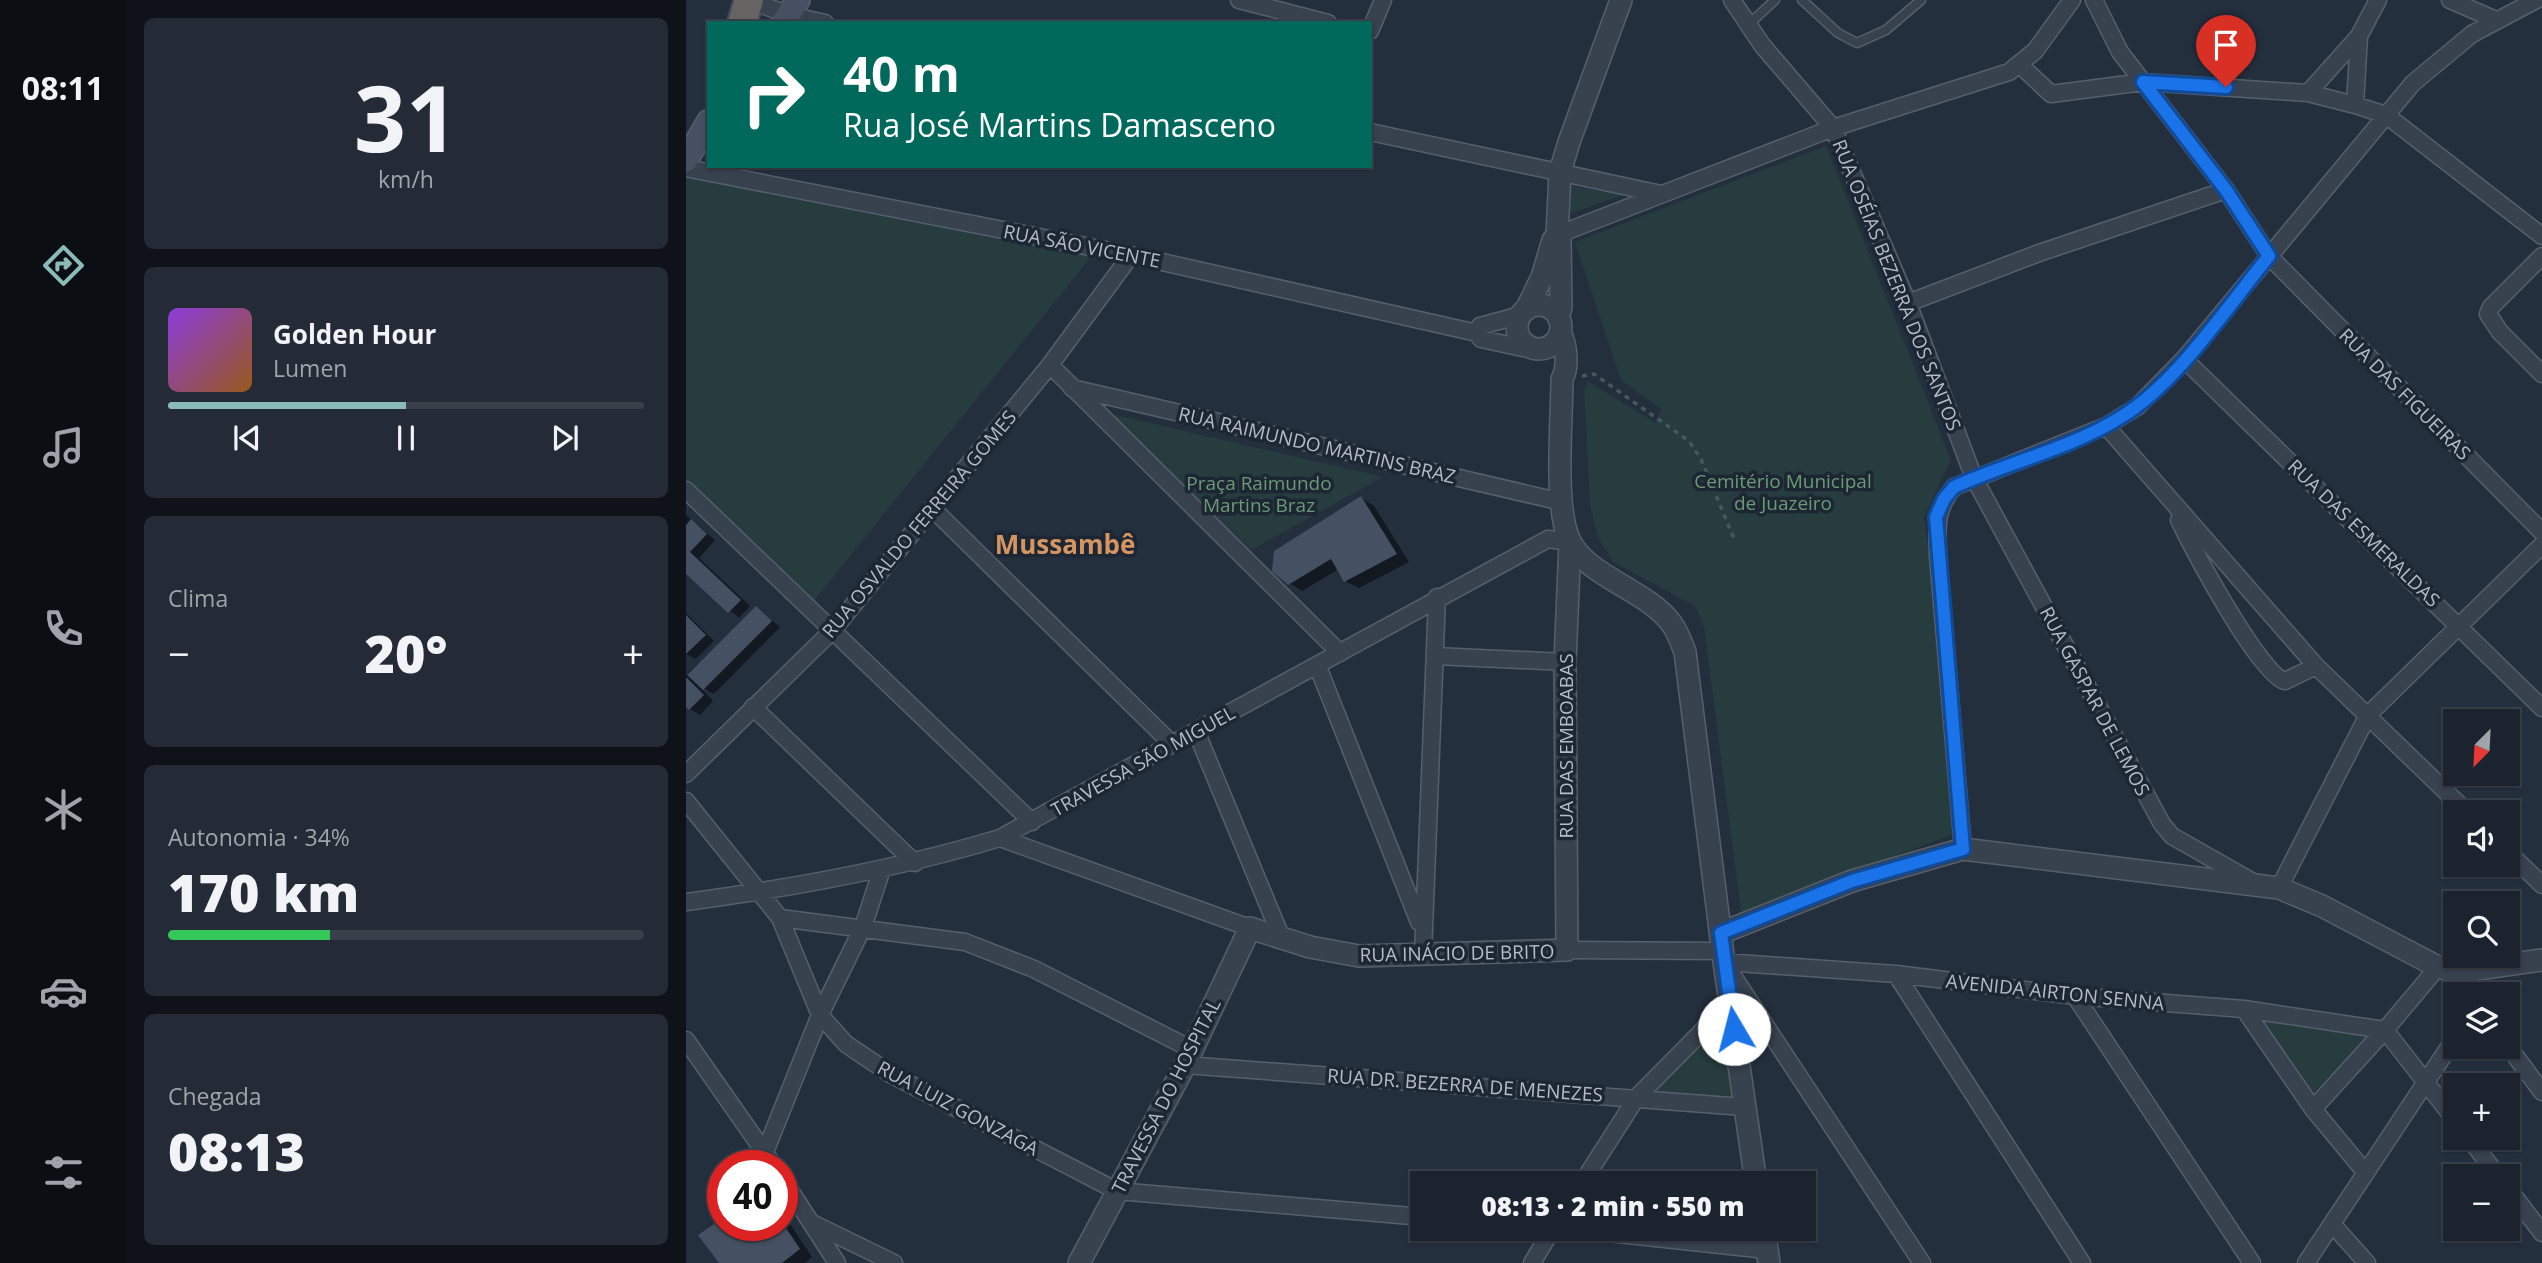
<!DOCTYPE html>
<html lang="pt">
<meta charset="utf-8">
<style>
body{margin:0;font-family:"Open Sans",sans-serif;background:#242b36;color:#f1f3f6;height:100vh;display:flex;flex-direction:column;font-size:26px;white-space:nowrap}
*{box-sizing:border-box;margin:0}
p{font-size:23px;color:#a0a4aa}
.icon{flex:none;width:38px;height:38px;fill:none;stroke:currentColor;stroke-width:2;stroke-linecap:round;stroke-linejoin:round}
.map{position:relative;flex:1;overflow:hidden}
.panel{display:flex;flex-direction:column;gap:18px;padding:18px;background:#0f1319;width:560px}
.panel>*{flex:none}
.top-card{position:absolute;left:21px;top:21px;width:665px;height:147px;border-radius:0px;box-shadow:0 2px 5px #0004,0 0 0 2px #39404a;background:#00695c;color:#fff;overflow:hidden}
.needle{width:46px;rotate:204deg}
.tools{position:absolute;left:1757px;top:709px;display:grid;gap:14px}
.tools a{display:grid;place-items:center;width:77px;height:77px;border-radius:0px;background:#1b232e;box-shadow:0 2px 5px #0004,0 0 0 2px #39404a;font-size:35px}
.speed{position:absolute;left:21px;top:1150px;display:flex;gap:14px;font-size:35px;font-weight:700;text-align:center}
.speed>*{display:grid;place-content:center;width:91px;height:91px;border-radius:50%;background:#1b232e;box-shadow:0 2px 5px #0004,0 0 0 2px #39404a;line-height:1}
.speed .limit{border:10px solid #d22;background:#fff;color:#111}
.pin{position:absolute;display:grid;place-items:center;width:60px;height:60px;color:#fff;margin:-72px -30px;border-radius:50% 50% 50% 0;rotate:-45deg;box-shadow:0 0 7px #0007}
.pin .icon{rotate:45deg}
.me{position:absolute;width:77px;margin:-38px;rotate:352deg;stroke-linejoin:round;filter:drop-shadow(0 0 5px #0008)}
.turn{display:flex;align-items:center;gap:24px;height:147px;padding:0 21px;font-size:32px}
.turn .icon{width:91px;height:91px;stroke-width:2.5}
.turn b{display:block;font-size:49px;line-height:60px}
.big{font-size:52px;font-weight:800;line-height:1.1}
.panel .widget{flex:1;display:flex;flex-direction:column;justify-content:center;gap:10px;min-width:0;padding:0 24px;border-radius:10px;background:#242b36}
.panel .dial{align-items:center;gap:0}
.dial b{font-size:91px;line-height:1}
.song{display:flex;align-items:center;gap:21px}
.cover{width:84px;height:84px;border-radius:10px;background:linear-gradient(135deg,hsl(270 70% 55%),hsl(30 70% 35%))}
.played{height:7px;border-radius:4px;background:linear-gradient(90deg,#8bbbb9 50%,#39404a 50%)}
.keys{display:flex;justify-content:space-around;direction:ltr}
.heat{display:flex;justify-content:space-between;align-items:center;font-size:38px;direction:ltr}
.charge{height:10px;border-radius:5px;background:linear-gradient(90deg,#34c759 34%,#39404a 0)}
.trip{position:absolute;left:724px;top:1171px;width:406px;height:70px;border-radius:0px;background:#1b232e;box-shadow:0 2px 5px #0004,0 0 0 2px #39404a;font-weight:800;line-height:70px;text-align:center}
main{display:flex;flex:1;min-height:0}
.tabs{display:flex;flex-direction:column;width:126px;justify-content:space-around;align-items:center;background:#0b0e12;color:#a0a4aa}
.tabs .icon{width:49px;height:49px}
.tabs .current{color:#8bbbb9}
.tabs b{font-size:32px;color:#f1f3f6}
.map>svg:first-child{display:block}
.green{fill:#263c3f}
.shadow{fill:#0007}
.building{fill:#455162}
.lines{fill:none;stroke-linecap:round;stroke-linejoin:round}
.service-casing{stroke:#565f6c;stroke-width:11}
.minor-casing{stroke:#565f6c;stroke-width:19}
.tertiary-casing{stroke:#565f6c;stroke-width:24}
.secondary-casing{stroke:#565f6c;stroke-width:26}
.trunk-casing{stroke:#434c59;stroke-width:32}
.path{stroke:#44595c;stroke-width:3.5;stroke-dasharray:5 5;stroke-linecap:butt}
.service{stroke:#38414e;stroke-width:8}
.minor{stroke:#38414e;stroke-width:16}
.tertiary{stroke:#38414e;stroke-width:21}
.secondary{stroke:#465061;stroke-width:23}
.trunk{stroke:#656462;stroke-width:28}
.route-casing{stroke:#114b97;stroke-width:18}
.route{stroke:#1a73e8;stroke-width:12}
.labels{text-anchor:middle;stroke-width:7;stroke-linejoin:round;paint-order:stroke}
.street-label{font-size:19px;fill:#b4bcc9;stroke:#1d2633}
.park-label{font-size:19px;fill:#6b9a76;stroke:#1d2633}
.district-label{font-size:26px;font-weight:bold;fill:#d59563;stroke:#1d2633}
</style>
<main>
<nav class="tabs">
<b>08:11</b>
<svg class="icon current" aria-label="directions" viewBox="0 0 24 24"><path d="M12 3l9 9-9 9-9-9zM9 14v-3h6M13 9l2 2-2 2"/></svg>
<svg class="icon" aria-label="music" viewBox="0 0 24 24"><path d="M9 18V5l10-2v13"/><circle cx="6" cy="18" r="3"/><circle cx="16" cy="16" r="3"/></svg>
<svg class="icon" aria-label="phone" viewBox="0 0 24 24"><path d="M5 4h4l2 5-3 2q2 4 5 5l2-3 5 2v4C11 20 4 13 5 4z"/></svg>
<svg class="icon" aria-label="climate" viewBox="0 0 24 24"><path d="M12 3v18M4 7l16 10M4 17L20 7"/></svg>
<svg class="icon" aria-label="car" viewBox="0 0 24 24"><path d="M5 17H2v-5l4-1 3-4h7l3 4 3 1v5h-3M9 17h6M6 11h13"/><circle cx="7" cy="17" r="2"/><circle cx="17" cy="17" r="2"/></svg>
<svg class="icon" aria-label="filters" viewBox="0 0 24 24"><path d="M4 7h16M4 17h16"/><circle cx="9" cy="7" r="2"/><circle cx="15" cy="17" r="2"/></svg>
</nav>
<section class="panel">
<div class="widget dial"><b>31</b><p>km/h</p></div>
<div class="widget">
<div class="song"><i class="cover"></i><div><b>Golden Hour</b><p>Lumen</p></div></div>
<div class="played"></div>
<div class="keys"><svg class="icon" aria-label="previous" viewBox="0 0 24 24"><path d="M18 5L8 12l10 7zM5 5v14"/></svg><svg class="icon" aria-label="pause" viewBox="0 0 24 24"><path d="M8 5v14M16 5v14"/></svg><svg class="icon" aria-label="next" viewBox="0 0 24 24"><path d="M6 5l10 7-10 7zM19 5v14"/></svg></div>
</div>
<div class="widget"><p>Clima</p>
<div class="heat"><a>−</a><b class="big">20°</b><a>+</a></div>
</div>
<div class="widget"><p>Autonomia · 34%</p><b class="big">170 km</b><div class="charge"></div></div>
<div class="widget"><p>Chegada</p><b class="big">08:13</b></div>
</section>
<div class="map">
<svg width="1856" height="1263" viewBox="0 0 1856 1263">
<rect width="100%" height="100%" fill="#242f3e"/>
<!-- green -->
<path class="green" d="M1140,146L1265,460L1238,517L1280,830L1055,912L1018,627L1009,606L927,562L912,537L904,505L898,391L901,381L970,423L975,409L935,380L889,242Z
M0,171L409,252L127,602L0,480Z
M880,185L937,195L881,215Z
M425,414L697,477L565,550Z
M1044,1003L1058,1107L951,1097Z
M1567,1012L1685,1035L1626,1094Z"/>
<!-- shadow -->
<path class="shadow" d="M675,498L688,506L723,562L673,588L659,581L653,569L616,591L603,583Z
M0,515L29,540L13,558L64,606L53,618L0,572Z
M70,608L94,627L28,694L12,685L27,701L14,715L4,709L0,705V675Z
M0,613L28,641L10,659L0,654Z
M96,1212L126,1257L119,1263H35L37,1225H96Z"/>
<!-- building -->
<path class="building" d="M675,496L711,554L658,582L645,559L602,585L586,571L588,551Z
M5,519L21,534L4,552L55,600L42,613L0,574V525Z
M70,606L86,621L17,690L1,675Z
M0,615L20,635L0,654Z
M0,677L18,695L3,710L0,707Z
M37,1218V1225H98L114,1249L96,1263H33L12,1235Z"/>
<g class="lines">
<!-- service casing -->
<g class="service-casing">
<path id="service" d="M1116,0L1152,33L1171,43L1200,30L1235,0
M1062,25L1089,0"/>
</g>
<!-- minor casing -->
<g class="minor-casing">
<path id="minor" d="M77,0L79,6L103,15L139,23
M553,0L642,23
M1046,0L1076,45L1147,128L1222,303L1288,478L1476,824L1486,836L1567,882
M1408,0L1434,52L1540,190L1583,256L1856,532
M1764,0L1810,20
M684,31L697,0
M1333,64L1365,94L1457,82L1622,93L1669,105L1700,115L1856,236
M1622,93L1673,36L1692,0
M1669,105L1673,36
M684,132L975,194
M0,168L445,255L791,333L795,339L837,348L844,347
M871,235L1147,128L1323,72L1349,51L1386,0
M1856,256L1805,307L1802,314L1814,332L1856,374
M1222,303L1353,253L1540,190
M791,333L794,326L835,315
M1498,359L1856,708
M364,365L654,653
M386,388L876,502
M1420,426L1630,666L1781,812
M0,490L346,822
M246,508L486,744
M1493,520C1506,548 1574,675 1599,681L1630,666
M749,656L879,662
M632,667L733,922
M67,707L229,863
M510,731L596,939
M0,774L146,631L364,365L445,255
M0,801L94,918L134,1015L160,1044L206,1075L431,1191L737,1217
M314,838L564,928
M1277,849L1252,556C1251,528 1249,509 1268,487L1420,426L1451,407L1498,359L1727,83L1786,34L1850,0
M1822,852L1856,885
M1593,888L1682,715L1856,545
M0,902C107,888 211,869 314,838L862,539L884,542
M94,918L279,942L348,969L507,1050
M881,950L1037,951
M737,955L751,597
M1038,962L1210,974L1389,996L1558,1009L1699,1030
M1041,967L1236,1263
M1771,972L1785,994
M1210,974L1396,1263
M1389,996L1566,1263
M1558,1009L1627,1109L1679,1172
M1699,1030L1769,1120
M0,1040L88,1166
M1822,1046L1856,1092
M499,1065L1058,1107
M1627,1109L1699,1030L1752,967
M1783,1138L1812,1176
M79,1152L134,1015L177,927L196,869
M96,1178L151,1263
M896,1183L951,1097L1044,1003
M1822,1188L1856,1233
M128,1224L208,1263
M1647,1225L1681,1263
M876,1228L1081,1250
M846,1263L867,1228
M1620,1263L1769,1038"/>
</g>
<!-- tertiary casing -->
<g class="tertiary-casing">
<path id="tertiary" d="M831 327a22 22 0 1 1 44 0a22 22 0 1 1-44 0Z
M840,310L856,277L867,240
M872,317L875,307L874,238L871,235L874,172L883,142L935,0
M874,332C880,344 883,367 876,379C876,418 868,505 883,539C899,576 961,590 985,623C992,632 995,642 999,652L1038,962L1070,1183
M1035,933L1166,881L1277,849L1593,888L1636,906L1752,967L1771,972L1856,960
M1078,1228L1083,1263
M393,1263L499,1065L564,928L624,947L673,956L881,950L879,662L884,542"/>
</g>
<!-- secondary casing -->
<g class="secondary-casing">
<path id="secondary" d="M97,23L112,0
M0,160L23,121"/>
</g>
<!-- trunk casing -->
<g class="trunk-casing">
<path id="trunk" d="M56,23L63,0"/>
</g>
<!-- path -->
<path class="path" d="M896,376L908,374L1003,441L1015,459L1049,541"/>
<!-- service -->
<use href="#service" class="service"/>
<!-- minor -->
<use href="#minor" class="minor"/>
<!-- tertiary -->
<use href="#tertiary" class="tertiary"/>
<!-- secondary -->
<use href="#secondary" class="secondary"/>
<!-- trunk -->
<use href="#trunk" class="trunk"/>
</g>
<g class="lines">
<!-- route casing -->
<g class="route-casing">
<path id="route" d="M1048,1029L1035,933L1166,881L1277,849L1250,517L1258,499L1268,487C1323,462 1384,449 1435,417C1490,384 1542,306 1583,256L1540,190L1457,82L1540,87"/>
</g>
<!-- route -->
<use href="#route" class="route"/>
</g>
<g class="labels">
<!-- street labels -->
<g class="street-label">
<text transform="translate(396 246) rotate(11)" y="7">RUA SÃO VICENTE</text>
<text transform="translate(1211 285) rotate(68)" y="7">RUA OSÉIAS BEZERRA DOS SANTOS</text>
<text transform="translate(1719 394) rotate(45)" y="7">RUA DAS FIGUEIRAS</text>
<text transform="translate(631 445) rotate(13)" y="7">RUA RAIMUNDO MARTINS BRAZ</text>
<text transform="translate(233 524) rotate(-50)" y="7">RUA OSVALDO FERREIRA GOMES</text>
<text transform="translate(1678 533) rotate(44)" y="7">RUA DAS ESMERALDAS</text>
<text transform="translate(1409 701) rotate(62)" y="7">RUA GASPAR DE LEMOS</text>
<text transform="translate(880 746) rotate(-90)" y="7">RUA DAS EMBOABAS</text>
<text transform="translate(457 761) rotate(-29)" y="7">TRAVESSA SÃO MIGUEL</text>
<text transform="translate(771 953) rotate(-1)" y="7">RUA INÁCIO DE BRITO</text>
<text transform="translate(1369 992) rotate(6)" y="7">AVENIDA AIRTON SENNA</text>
<text transform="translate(779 1085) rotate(4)" y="7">RUA DR. BEZERRA DE MENEZES</text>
<text transform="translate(480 1096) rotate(-63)" y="7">TRAVESSA DO HOSPITAL</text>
<text transform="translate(272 1108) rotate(28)" y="7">RUA LUIZ GONZAGA</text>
</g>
<!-- park labels -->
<g class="park-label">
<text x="1097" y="488">Cemitério Municipal<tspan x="1097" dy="22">de Juazeiro</tspan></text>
<text x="573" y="490">Praça Raimundo<tspan x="573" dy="22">Martins Braz</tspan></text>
</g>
<!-- district labels -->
<g class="district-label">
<text x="379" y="554">Mussambê</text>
</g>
</g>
</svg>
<div class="tools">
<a><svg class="needle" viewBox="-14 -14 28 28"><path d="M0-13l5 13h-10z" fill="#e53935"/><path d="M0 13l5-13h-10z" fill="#a0a4aa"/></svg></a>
<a><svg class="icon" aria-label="sound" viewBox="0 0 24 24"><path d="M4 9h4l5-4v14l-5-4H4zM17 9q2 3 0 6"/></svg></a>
<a><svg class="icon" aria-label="search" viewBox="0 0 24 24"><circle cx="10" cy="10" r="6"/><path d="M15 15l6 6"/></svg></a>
<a><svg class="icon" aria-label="layers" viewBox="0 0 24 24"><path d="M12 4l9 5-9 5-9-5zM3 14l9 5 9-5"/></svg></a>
<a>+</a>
<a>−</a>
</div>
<div class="speed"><div class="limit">40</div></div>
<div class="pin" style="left:1540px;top:87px;background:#d93025"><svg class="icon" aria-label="arrive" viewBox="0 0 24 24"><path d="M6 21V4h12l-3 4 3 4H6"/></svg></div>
<svg class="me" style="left:1048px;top:1029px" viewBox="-20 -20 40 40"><circle r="19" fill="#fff"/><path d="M0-13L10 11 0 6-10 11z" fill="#1a73e8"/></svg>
<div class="trip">08:13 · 2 min · 550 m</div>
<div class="top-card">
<div class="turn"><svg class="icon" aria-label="right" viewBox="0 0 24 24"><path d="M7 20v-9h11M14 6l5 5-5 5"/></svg><div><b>40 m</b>Rua José Martins Damasceno</div></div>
</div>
</div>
</main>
